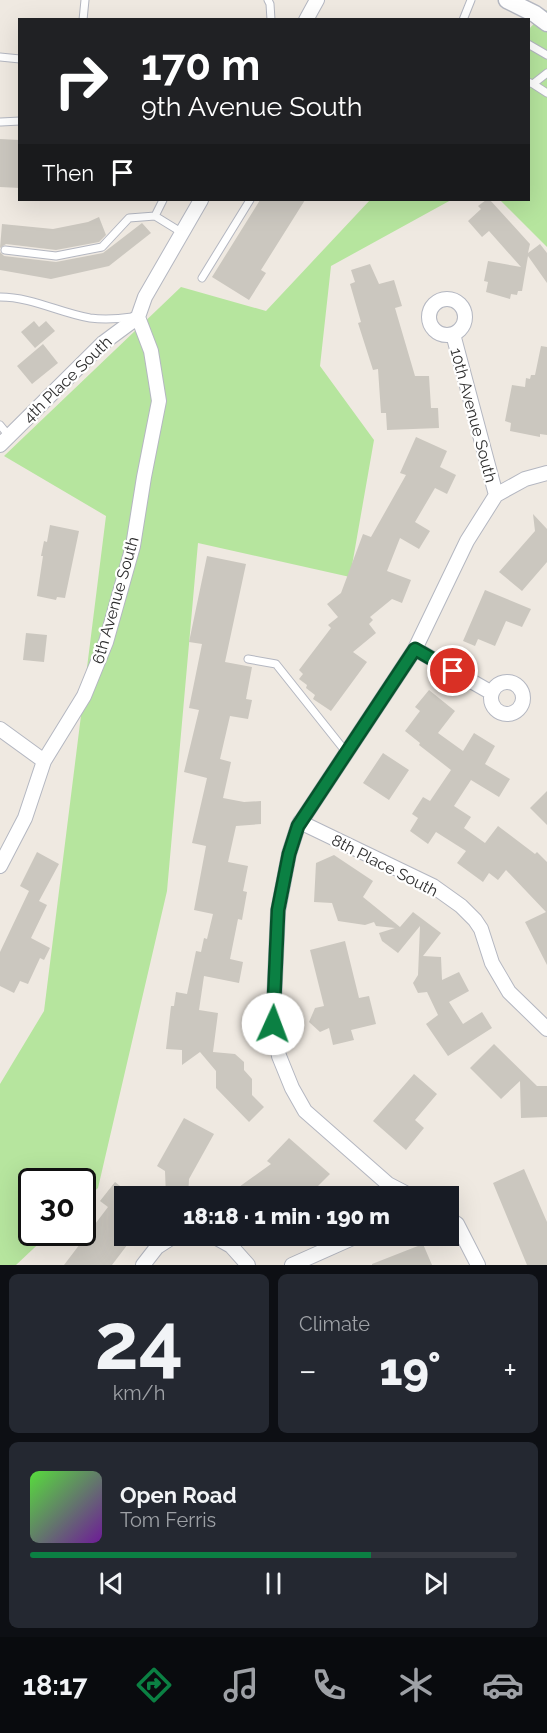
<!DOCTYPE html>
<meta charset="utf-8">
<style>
body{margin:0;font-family:Raleway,sans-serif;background:#242831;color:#f1f3f6;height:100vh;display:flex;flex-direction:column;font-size:22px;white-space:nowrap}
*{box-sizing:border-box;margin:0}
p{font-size:20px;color:#9ea1a6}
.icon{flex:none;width:33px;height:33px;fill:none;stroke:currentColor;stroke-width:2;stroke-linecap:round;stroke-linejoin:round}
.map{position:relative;height:1265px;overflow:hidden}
.details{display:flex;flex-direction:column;gap:9px;padding:9px;background:#0d0f14;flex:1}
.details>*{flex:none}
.hud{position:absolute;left:18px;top:18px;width:512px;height:183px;border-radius:0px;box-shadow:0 6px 24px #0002;background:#202124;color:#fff;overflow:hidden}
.speed{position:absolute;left:18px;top:1168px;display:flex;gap:12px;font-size:30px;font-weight:700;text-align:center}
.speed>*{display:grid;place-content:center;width:78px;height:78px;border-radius:50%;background:#171b24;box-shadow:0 6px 24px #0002;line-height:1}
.speed .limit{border:3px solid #111;border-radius:9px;background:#fff;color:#111}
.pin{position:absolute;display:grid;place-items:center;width:51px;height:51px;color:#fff;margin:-26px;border:3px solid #fff;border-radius:50%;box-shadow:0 2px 6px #0007}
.me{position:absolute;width:66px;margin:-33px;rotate:2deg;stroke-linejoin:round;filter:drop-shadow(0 0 4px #0008)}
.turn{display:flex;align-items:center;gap:21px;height:126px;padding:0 24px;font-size:27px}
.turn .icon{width:78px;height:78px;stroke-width:2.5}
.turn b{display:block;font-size:42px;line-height:51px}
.then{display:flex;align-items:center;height:57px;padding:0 24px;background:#0003;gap:12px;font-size:22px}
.big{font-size:45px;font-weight:800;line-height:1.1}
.details .tile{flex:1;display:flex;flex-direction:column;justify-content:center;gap:9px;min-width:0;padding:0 21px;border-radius:9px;background:#242831}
.details .dial{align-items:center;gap:0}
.dial b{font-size:78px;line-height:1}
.song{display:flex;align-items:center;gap:18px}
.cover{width:72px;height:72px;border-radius:9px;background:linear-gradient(135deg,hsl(110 70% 55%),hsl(280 70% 35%))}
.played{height:6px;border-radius:3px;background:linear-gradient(90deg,#0b8043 70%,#363941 70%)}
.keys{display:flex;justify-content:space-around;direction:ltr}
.heat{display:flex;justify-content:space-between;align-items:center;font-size:33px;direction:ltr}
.details .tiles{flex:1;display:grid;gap:9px;grid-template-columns:1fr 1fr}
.tile:last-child{grid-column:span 2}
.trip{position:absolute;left:114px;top:1186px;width:345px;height:60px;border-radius:0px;background:#171b24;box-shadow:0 6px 24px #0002;font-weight:800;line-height:60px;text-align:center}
.tab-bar{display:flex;height:96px;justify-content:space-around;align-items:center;background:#090b0e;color:#9ea1a6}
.tab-bar .icon{width:42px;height:42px}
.tab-bar .selected{color:#0b8043}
.tab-bar b{font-size:27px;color:#f1f3f6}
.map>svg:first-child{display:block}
.green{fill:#b6e59e}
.building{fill:#cbc7bf}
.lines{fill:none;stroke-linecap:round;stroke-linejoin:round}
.service-casing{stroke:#b4b7c1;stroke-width:9}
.minor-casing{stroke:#b4b7c1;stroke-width:16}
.tertiary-casing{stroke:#b4b7c1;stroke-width:19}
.service{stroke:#fff;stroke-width:7}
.minor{stroke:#fff;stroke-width:14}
.tertiary{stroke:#fff;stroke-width:16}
.route-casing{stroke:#07532c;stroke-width:15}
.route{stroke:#0b8043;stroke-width:10}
.labels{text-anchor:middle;stroke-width:4.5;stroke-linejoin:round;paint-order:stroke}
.street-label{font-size:16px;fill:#2e2e2e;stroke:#fff}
</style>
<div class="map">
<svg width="547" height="1265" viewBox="0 0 547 1265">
<rect width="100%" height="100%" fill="#efe9e1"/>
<!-- green -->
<path class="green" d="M547,10V247L500,200H528V30Z
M370,200H451L331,266L320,366L374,440L350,577L198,543L167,891L98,1188L83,1202L82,1182H32V1233H50L16,1265H0V1084L44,1011L106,516L4,456L181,287L266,311Z"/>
<!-- building -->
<path class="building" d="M0,139L20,140V188L0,187Z
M260,200H305L261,270L266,273L249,300L212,277Z
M486,200H490L530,244L528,253L540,244L547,253V283L528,256L522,291H518L517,295L511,294L510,299L486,292L488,282L484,281L488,261L521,267L489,231L482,237L468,221L481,209L478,206Z
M99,217L106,235L99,242L56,250L6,244L0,248L2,224L53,229L88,222Z
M142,223L151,233L109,266L51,279L0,270V252L4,256L56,262L103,253Z
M370,264L379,284L394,280L402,306L395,308L415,376H429L431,408H438L439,428L387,430L386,413H381L378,369L373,370L358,323L361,322L350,284L355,282L351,270Z
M34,321L39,327L46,321L55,331L35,348L21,332Z
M43,344L58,363L32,384L17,366Z
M541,346L547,347V435L540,434V437L510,431L511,423L505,421L512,385L525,387L526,378L530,379L531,375H535Z
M416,437L447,451L440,467L456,475L447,494L435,488L415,522L430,531L419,549L400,538L387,571L411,580L402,603L392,599L370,617L373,620L369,624L376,633L353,652L367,662L331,711L313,699L315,695L306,688L307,685L299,679L303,674L299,670L331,628L328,625L338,617L327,604L341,593L363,534L371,537L406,475L400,473Z
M533,514L547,529V562L522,591L499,572L535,531Z
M50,525L79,531L65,598L57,597L56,600L37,596L43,556H41L44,541L47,542Z
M207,556L246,564L225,662L252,667L246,699L252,700L248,719L230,716L220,759L231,762L223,798L244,802L261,801V824L236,826L228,862L248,866L243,891L247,892L242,920L238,919L230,959L243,962L239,983L204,976L199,1010L218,1013L213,1052L235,1054L244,1062V1070L252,1079V1095L264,1107L249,1122L216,1088V1071L200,1052L182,1065V1050L166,1049L171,1006H174L176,992L187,994L196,951L201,952L204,938L207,939L213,914L194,910L206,846L192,843L207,778L184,772L199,710L189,708L202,644L189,642Z
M485,590L531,609L522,627L506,621L495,646L478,639L475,646L463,641Z
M26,633L47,635L44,662L23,660Z
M429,690L455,711L438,733L463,751L474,733L495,746L485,764L510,779L499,797L471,780L454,806L471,817L464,828L485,843L498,826L535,854L537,852L547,862V965L525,922L546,912L506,870L498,880L489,873L483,882L457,863L466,851L436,832L428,844L410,831L418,818L412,814L423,797L430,801L451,770L419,745L420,743L405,731L420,711L415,707Z
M383,753L409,770L389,800L363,783Z
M547,791V825L530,808Z
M37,852L59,864L39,901L47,905L31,938L50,948L44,960L40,958L28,984L20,981L14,993L0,986V952L29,891L20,886Z
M334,855L373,881L363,897L400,927L413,912L441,933L423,956L441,957L442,980L459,972L469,991L449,1002L463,1024L482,1012L492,1028L448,1056L426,1024L438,1015L427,992L418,993L413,983L418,975L420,926L398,953L382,941L379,933L395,928L376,926L374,922L365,925L338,921L332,903L314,902L316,863Z
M345,941L359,998L369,996L376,1024L351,1030L354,1040L333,1045L329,1028L320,1032L309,1022L315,1008L324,1006L310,950Z
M494,1044L537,1086H547V1117L521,1118L520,1081L501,1099L470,1068Z
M414,1074L437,1094L415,1120L424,1128L406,1150L373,1121Z
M184,1118L214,1134L189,1179L188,1196L166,1197L165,1171L157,1166Z
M289,1138L330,1174L313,1191L315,1197H225L271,1164L267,1161Z
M524,1169L547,1222V1265H527L493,1183Z
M115,1182L124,1189V1236H134L112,1265H64L108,1207L100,1201Z
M423,1244L432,1265H372V1264Z"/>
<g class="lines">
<!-- service casing -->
<g class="service-casing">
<path id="service" d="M268,0L270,4L271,20
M83,20L85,0
M463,20L471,0
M528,44L547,55
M0,57L20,59
M528,82L533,84L547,73
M533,84L547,93
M1,122L20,121
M163,200L155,216L181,232
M5,250L56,256L102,247L129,218L155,216
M202,278L250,200
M0,297C32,297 60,313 90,318C105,320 118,319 132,317
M0,425L9,436
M248,659L276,664L346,752"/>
</g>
<!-- minor casing -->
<g class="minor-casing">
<path id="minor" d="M306,20L317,0
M429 317a18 18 0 1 1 36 0a18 18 0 1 1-36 0Z
M138,317L145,297L201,200
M453,334L496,495
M0,445L103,343L138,317
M415,649L492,693
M491 698a16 16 0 1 1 32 0a16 16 0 1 1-32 0Z
M0,729L44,761
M300,822L433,886L461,906L475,920L481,929L492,963L509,992L547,1029
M0,866L25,818L44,761L84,696L106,642L133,546L144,477L159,401L151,351L138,317
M388,1184L413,1197
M387,1197L388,1184L305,1111L292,1088L279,1056L273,1025L278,911L289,854L298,826L415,649L467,541L496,495L525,479L547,473
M448,1218L457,1224L478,1265
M213,1236L231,1246L248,1265
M143,1265L157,1247L174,1236
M292,1265L357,1236"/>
</g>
<!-- tertiary casing -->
<g class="tertiary-casing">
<path id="tertiary" d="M507,0L535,14L547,23"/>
</g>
<!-- service -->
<use href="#service" class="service"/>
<!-- minor -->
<use href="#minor" class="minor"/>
<!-- tertiary -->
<use href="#tertiary" class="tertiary"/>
</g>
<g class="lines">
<!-- route casing -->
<g class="route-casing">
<path id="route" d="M273,1024L278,910L289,854L298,826L415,649L453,671"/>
</g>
<!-- route -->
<use href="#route" class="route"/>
</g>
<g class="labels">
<!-- street labels -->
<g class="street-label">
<text transform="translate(67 379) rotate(-44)" y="6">4th Place South</text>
<text transform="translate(474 415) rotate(75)" y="6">10th Avenue South</text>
<text transform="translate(115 600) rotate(-74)" y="6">6th Avenue South</text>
<text transform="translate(385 865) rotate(27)" y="6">8th Place South</text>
</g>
</g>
</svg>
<div class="speed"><div class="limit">30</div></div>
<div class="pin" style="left:453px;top:671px;background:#d93025"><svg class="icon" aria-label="arrive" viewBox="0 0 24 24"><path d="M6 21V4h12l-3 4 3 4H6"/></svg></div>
<svg class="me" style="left:273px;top:1024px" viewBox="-20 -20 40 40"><circle r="19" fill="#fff"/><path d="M0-13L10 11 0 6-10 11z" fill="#0b8043"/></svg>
<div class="trip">18:18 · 1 min · 190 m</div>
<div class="hud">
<div class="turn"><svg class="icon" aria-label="right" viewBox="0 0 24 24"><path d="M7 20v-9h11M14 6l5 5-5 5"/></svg><div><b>170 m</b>9th Avenue South</div></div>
<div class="then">Then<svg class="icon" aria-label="arrive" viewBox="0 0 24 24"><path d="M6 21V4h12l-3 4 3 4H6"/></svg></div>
</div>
</div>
<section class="details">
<div class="tiles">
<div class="tile dial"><b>24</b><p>km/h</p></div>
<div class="tile"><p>Climate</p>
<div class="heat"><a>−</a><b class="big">19°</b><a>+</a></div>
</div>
<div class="tile">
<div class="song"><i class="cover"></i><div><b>Open Road</b><p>Tom Ferris</p></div></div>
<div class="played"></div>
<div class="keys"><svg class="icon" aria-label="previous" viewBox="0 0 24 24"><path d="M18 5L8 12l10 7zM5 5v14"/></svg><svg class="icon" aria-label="pause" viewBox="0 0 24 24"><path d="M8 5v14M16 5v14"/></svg><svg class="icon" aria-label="next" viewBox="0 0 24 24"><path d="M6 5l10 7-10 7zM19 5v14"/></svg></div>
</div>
</div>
</section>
<nav class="tab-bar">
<b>18:17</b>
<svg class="icon selected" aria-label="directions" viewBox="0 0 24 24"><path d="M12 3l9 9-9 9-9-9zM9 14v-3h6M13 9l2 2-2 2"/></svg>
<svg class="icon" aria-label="music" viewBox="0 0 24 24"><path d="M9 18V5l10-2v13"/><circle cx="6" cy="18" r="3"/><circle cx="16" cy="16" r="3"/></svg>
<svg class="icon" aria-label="phone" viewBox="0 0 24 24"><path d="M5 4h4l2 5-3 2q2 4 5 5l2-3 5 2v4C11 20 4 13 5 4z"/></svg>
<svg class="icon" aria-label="climate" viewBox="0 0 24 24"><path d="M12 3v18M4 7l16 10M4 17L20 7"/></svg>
<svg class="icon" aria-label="car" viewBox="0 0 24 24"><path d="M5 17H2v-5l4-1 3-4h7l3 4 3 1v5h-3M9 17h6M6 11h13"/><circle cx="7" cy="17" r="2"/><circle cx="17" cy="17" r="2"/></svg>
</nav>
